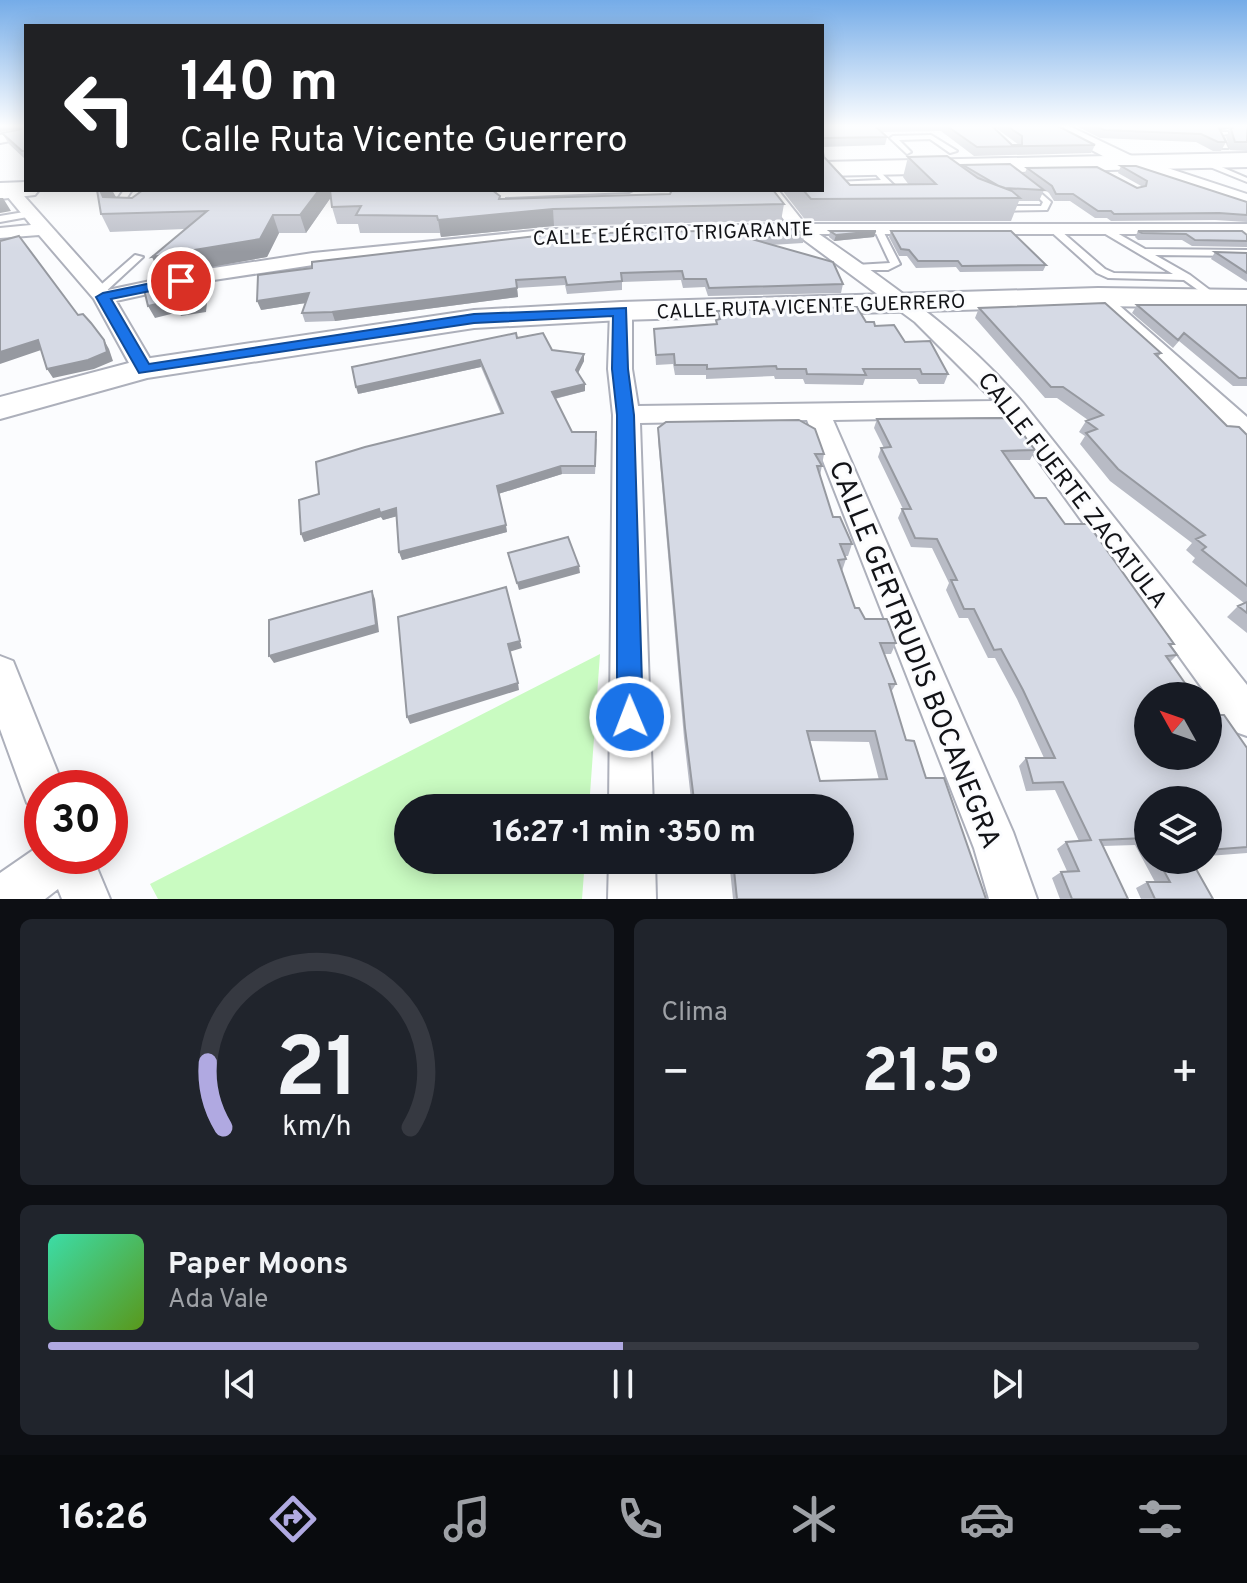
<!DOCTYPE html>
<html lang="es">
<meta charset="utf-8">
<style>
body{margin:0;font-family:Overpass,sans-serif;background:#20242c;color:#f1f3f6;height:100vh;display:flex;flex-direction:column;font-size:30px;white-space:nowrap}
*{box-sizing:border-box;margin:0}
p{font-size:26px;color:#9ea1a6}
.icon{flex:none;width:44px;height:44px;fill:none;stroke:currentColor;stroke-width:2;stroke-linecap:round;stroke-linejoin:round}
.map{position:relative;height:899px;overflow:hidden}
.sheet{display:flex;flex-direction:column;gap:20px;padding:20px;background:#0d0f14;flex:1}
.sheet>*{flex:none}
.guide{position:absolute;left:24px;top:24px;width:800px;height:168px;border-radius:0px;box-shadow:0 4px 20px #0003;background:#202124;color:#fff;overflow:hidden}
.needle{width:52px;rotate:310deg}
.controls{position:absolute;left:1134px;top:682px;display:grid;gap:16px}
.controls a{display:grid;place-items:center;width:88px;height:88px;border-radius:50%;background:#171b24;box-shadow:0 4px 20px #0003;font-size:40px}
.speed{position:absolute;left:24px;top:770px;display:flex;gap:16px;font-size:40px;font-weight:700;text-align:center}
.speed>*{display:grid;place-content:center;width:104px;height:104px;border-radius:50%;background:#171b24;box-shadow:0 4px 20px #0003;line-height:1}
.speed .limit{border:12px solid #d22;background:#fff;color:#111}
.pin{position:absolute;display:grid;place-items:center;width:68px;height:68px;color:#fff;margin:-34px;border:4px solid #fff;border-radius:50%;box-shadow:0 2px 8px #0007}
.me{position:absolute;width:88px;margin:-44px;rotate:359deg;stroke-linejoin:round;filter:drop-shadow(0 0 6px #0008)}
.turn{display:flex;align-items:center;gap:28px;height:168px;padding:0 24px;font-size:36px}
.turn .icon{width:104px;height:104px;stroke-width:2.5}
.turn b{display:block;font-size:56px;line-height:68px}
.big{font-size:60px;font-weight:700;line-height:1.1}
.sheet .widget{flex:1;display:flex;flex-direction:column;justify-content:center;gap:12px;min-width:0;padding:0 28px;border-radius:12px;background:#20242c}
.sheet .dial{align-items:center;gap:0}
.dial svg{height:208px;overflow:visible;fill:none;stroke:#363941;stroke-width:7;stroke-linecap:round;text-anchor:middle}
.dial text{fill:#f1f3f6;stroke:none}
.song{display:flex;align-items:center;gap:24px}
.cover{width:96px;height:96px;border-radius:12px;background:linear-gradient(135deg,hsl(160 70% 55%),hsl(90 70% 35%))}
.played{height:8px;border-radius:4px;background:linear-gradient(90deg,#b0a9e1 50%,#363941 50%)}
.keys{display:flex;justify-content:space-around;direction:ltr}
.heat{display:flex;justify-content:space-between;align-items:center;font-size:44px;direction:ltr}
.sheet .tiles{flex:1;display:grid;gap:20px;grid-template-columns:1fr 1fr}
.widget:last-child{grid-column:span 2}
.trip{position:absolute;left:394px;top:794px;width:460px;height:80px;border-radius:40px;background:#171b24;box-shadow:0 4px 20px #0003;font-weight:700;line-height:80px;text-align:center}
.tab-bar{display:flex;height:128px;justify-content:space-around;align-items:center;background:#090b0e;color:#9ea1a6}
.tab-bar .icon{width:56px;height:56px}
.tab-bar .current{color:#b0a9e1}
.tab-bar b{font-size:36px;color:#f1f3f6}
.map>svg:first-child{display:block}
.green{fill:#c9fbc1}
.lines{fill:none;stroke-linecap:round;stroke-linejoin:round}
.lane-casing{stroke:#adb0bb;stroke-width:4}
.street-casing{stroke:#adb0bb;stroke-width:4}
.secondary-casing{stroke:#adb0bb;stroke-width:4}
.primary-casing{stroke:#adb0bb;stroke-width:4}
.lane{fill:#fff;fill-rule:evenodd}
.street{fill:#fff;fill-rule:evenodd}
.secondary{fill:#fff;fill-rule:evenodd}
.primary{fill:#fff;fill-rule:evenodd}
.wall{fill:#b8bbc5;fill-rule:evenodd}
.shaded-wall{fill:#9699a0}
.building{fill:#d6dae5;stroke:#9699a0;stroke-width:2;fill-rule:evenodd}
.route{fill:#1a73e8;stroke:#114b97;stroke-width:2}
.labels{text-anchor:middle;stroke-width:6;stroke-linejoin:round;paint-order:stroke}
.far-street-label{font-size:20px;fill:#121317;stroke:#fbfcfe}
.street-label{font-size:24px;fill:#121317;stroke:#fbfcfe}
.near-street-label{font-size:28px;fill:#121317;stroke:#fbfcfe}
</style>
<div class="map">
<svg width="1247" height="899" viewBox="0 0 1247 899">
<rect width="100%" height="100%" fill="#fbfcfe"/>
<!-- green -->
<path class="green" d="M600,654L589,808H408V860H585L582,899H158L150,884Z"/>
<g class="lines">
<!-- lane casing -->
<g class="lane-casing">
<path id="lane" d="M1215,132H1228V134L1222,135L1228,148H1222Z
M931,135L957,151L950,153L930,139L899,140L911,152L907,154L890,138L893,136Z
M1203,159L1247,178V182L1200,163L1199,161Z
M874,166L905,196V200H899L885,184L835,186L831,184L835,182L881,180L870,168Z
M1027,181L1051,202L1047,210L996,211L995,209L999,206H1041L1043,202L1023,183Z
M124,190H132L120,208L121,213H115L111,209Z
M496,190H504V192L633,190L629,192L505,197V204L516,207L512,210L498,209Z
M30,211L34,214L33,216L0,222V216Z
M1048,225H1054L1105,269L1114,273L1173,274L1097,229V225H1103L1145,249L1247,250V256L1155,255L1190,275L1219,297L1220,299L1215,302L1184,280L1108,278L1097,273L1048,229Z
M878,226L882,229L900,264L888,270H853V266L856,265L890,263L874,229Z
M135,255L143,257L103,294H95V290Z"/>
</g>
<!-- street casing -->
<g class="street-casing">
<path id="street" d="M26,130V138L0,143V135Z
M10,185L16,187L108,290L207,269L313,253L554,229L787,224L762,190H778L805,224H1247V234H819C895,287 963,333 1023,403L1247,685V736L1233,731L1007,417L833,420L1013,832L1037,899H989L974,848L807,420L640,423L653,808H609L613,415L608,369L610,311L613,306L621,304L632,311V369L638,406L994,401L915,322L796,234L554,239L313,265L207,281L116,301L156,369L153,374H135L94,299L39,235L0,238V228L31,225L2,190Z
M1098,291L1105,293L1247,417V441L1237,438L1091,301L1087,297L1091,293Z
M0,656L13,661L64,788H42V810L27,803L0,729Z
M42,844V856H92L110,899H62L58,889L45,899H0V873Z
M609,860H655L656,899H608Z"/>
</g>
<!-- secondary casing -->
<g class="secondary-casing">
<path id="secondary" d="M1046,126H1069L1134,157L1247,194V208L1120,165Z
M1098,288L1247,290V308L1098,306L621,320L474,328L147,378L0,419V397L144,359L474,310L621,302Z"/>
</g>
<!-- primary casing -->
<g class="primary-casing">
<path id="primary" d="M1247,153V167L822,176V162Z
M26,182V190H39L35,195L0,199V183Z"/>
</g>
<!-- lane -->
<use href="#lane" class="lane"/>
<!-- street -->
<use href="#street" class="street"/>
<!-- secondary -->
<use href="#secondary" class="secondary"/>
<!-- primary -->
<use href="#primary" class="primary"/>
</g>
<!-- wall -->
<path class="wall" d="M26,126V160L9,144L2,133L19,129Z
M822,126H1058L1095,145L1091,153L974,156L941,131L882,132L887,137L885,145L822,147ZM994,128H996L1019,145H1012Z
M1076,126H1247V151L1230,150L1226,137L1230,131L1228,129L1220,130L1226,142L1221,151H1213L1196,142L1100,138Z
M824,157L850,185H909L903,177L908,157L962,167L963,165L1044,190L1039,201H1019L1011,221H806L782,190H822Z
M1121,166L1247,202V222L1215,220L1111,221L1107,218H1095L1070,201H1054L1049,193L1024,175L1027,168L1137,188L1143,187L1118,173Z
M97,190H112L115,198H132L143,190H495V193L500,199L670,194L671,190H773L784,204L781,221L554,226L441,237L440,233H360L358,224H337L332,207L331,197L306,233H279L267,257L161,276L185,229L110,232L101,214Z
M830,231H876L874,237L834,241L829,237Z
M891,231L1046,265L1043,271L960,272L956,267L916,268L907,256H899L889,237Z
M1138,231L1247,235V247L1192,246L1182,240H1138L1135,237Z
M804,235L803,243L771,245L843,284L841,293L708,296L705,287L683,288L681,280L622,282V290L567,294L565,285L517,288L518,297L335,321L305,322L302,313L306,303L261,310L312,268Z
M1215,252L1247,253V282L1211,259Z
M1137,305H1247V386H1233L1179,341L1173,348L1132,313Z
M979,308L1161,353L1158,357L1227,426L1247,435V633L1227,617L1238,606L1244,603L1192,562L1195,558L1186,550L1192,543L1110,481L1080,444L1085,436L1079,432L1086,421L1088,420L1057,398H1045L975,318Z
M717,311L866,322L875,326L905,342L948,374L944,384H919L916,379H865L863,385L805,384L803,379H775L774,376L706,379V375H675L673,364L656,365L654,329L716,324Z
M517,338L584,361L578,373L585,384V391L555,399L572,432L597,439L595,474H562L498,494L507,532L402,560L399,552L396,516L383,520L381,517L304,542L319,494L501,414L481,367L358,394Z
M877,419L1035,450L1030,460H1008L1035,498L1065,524L1174,644L1171,646L1177,655L1170,662L1194,696L1215,715L1247,748V853L1208,856V800H1148V860H1191L1213,899H1141L1136,888L1147,882H1155L1135,845L1103,846L1128,899H1060L1052,878L1061,872L1067,871L1057,849L1066,842L1079,841L1055,790L1026,791L1019,766L1026,758H1044L1017,699L995,658H988L968,618H959L946,590L949,583L932,548L911,547L898,518L902,509H903L878,457L881,448H884L874,428Z
M658,428L824,454L820,476L833,517L852,544L848,556H845L846,559L842,571L855,608L865,619L896,643L891,654H884L896,684L891,692L906,740L986,899H733L729,860H840V808H692L684,738L658,440ZM810,741L869,742L879,780L820,781Z"/>
<!-- shaded-wall -->
<path class="shaded-wall" d="M0,126H26V128L0,132Z
M1215,126H1230L1228,129L1212,131Z
M100,190H112L116,197L109,207Z
M319,190H333L334,193L306,233L300,215Z
M500,196L502,214L553,209L554,226L441,237L438,220L499,199Z
M0,198H3L11,211L0,213Z
M273,215L279,233L267,257L161,276L152,257Z
M876,231L874,237L834,241L836,235Z
M204,272L209,284L206,312L181,316L179,312L155,318L148,306Z
M517,288L518,297L335,321L332,312Z
M309,293L312,302L261,310L257,301Z
M38,340L44,349L0,364V352Z
M104,340L109,349L113,361L94,369L53,378L47,369Z
M584,354V361L576,377V370Z
M480,360L481,367L358,394L356,387Z
M585,384V391L553,399L552,392Z
M561,466L562,474L498,494L497,486Z
M396,508L398,516L383,520L381,517L304,542L301,534L379,509Z
M506,525L507,532L402,560L399,552Z
M579,566L580,573L519,590L517,583Z
M372,591L375,599L379,632L274,663L269,656Z
M520,641L522,648L509,652L508,644Z
M518,683L519,690L410,724L407,717Z"/>
<!-- building -->
<path class="building" d="M22,126H26V151H22L2,133L22,129Z
M822,126H875L887,137L822,138Z
M947,126H992L1012,145H1022V136L1007,126H1058L1095,145L977,147Z
M1096,126H1218L1226,142H1218L1201,134L1104,130Z
M1234,126H1247V142H1235L1231,129Z
M822,147L824,157L850,185L936,184L908,157L947,156L978,178L1012,191L1020,198L811,199L803,190H822Z
M1010,164L1044,190L1005,188L999,186L963,165Z
M1121,166H1136L1247,202V215L1219,213L1114,214L1111,211H1098L1073,194H1056L1052,186L1027,168L1097,167L1137,188L1146,186L1147,181Z
M97,190H100L103,197L132,198L143,190H319L300,215H273L260,239L152,257L207,211L101,214Z
M330,190H492L500,196L499,199L670,194L672,190H773L784,204L553,209L438,220L437,216L356,215L361,206L332,207Z
M796,229L804,235L748,238L833,262L843,284L709,288L706,279H684L682,271L621,273L622,281L567,285L565,277L516,280L517,288L332,312L302,313L309,293L257,301L258,275L312,268V262L554,234Z
M830,231H876L836,235Z
M891,231H1011L1046,265L962,266L958,261H918L909,250L901,249Z
M1138,231H1242L1247,235V241L1195,240L1186,234L1142,233Z
M19,236L78,315L83,314L91,323L104,340L107,352L88,360L47,369L38,340L0,352V241Z
M1215,252L1247,253V273Z
M204,272L200,300L175,304V300L148,306L143,285Z
M1105,303L1161,353L1155,354L1227,426L1239,427L1247,435V586L1202,550L1206,547L1196,539L1205,535L1118,469L1086,433L1097,429L1086,421L1103,415L1063,387H1051L979,308Z
M1137,305H1247V378H1239L1184,333L1178,340Z
M857,307L866,322H874L875,326L894,325L905,342L930,341L948,374H922L920,369H863L866,375L807,374L806,369H777L776,366L707,369V365H675L674,354L656,355L654,329L717,324L716,320L720,319L717,311Z
M516,333L517,338L543,333L552,350L584,354L576,370L585,384L552,392L572,432H596L595,466H561L497,486L506,525L399,552L396,508L380,513L379,509L301,534L299,500L319,494L316,462L365,447L503,413L480,360L356,387L352,367Z
M1003,418L1017,426L1035,450L1002,451L1035,498H1046L1065,524H1088L1174,644H1169L1177,655L1166,656L1194,696H1148V756H1208V706L1215,715H1224L1247,748V847L1208,850V800H1148V842L1145,838L1100,840L1128,899H1072L1061,872L1079,871L1066,842L1091,840L1063,782L1033,783L1026,758H1055L1023,690L1001,649L994,650L974,609H964L951,580H957L937,539L915,538L902,509H911L881,448L891,447L877,419Z
M799,420L815,429L824,454H815L822,466H817L833,517H840L852,544H840L846,559L838,560L855,608H859L865,619H887L896,643H880L896,684H889L906,740L914,741L926,778H944L986,899H737L733,860H840V808H695L685,728L658,428L666,422ZM807,731H875L887,779L820,781Z
M568,537L579,566L517,583L508,553Z
M506,587L520,641L508,644L518,683L407,717L398,617Z
M372,591L376,625L269,656V620Z
M1247,602V613L1238,606Z
M1158,860H1191L1213,899H1155L1147,882H1170Z"/>
<!-- sky -->
<linearGradient id="sky" x2="0" y2="1"><stop stop-color="#75ace8"/><stop offset="0.5" stop-color="#fdfeff"/><stop offset="1" stop-color="#fdfeff" stop-opacity="0"/></linearGradient>
<rect width="1247" height="252" fill="url(#sky)"/>
<!-- route -->
<path class="route" d="M181,277L185,278V284L111,299L149,364L474,314L626,308L628,369L634,415L643,717L639,726L630,730L621,726L617,717V415L612,369L613,316L474,323L139,373L96,297L103,293Z"/>
<g class="labels">
<!-- far-street labels -->
<g class="far-street-label">
<text transform="translate(673 233) rotate(-2)" y="7">CALLE EJÉRCITO TRIGARANTE</text>
<text transform="translate(811 306) rotate(-2)" y="7">CALLE RUTA VICENTE GUERRERO</text>
</g>
<!-- street labels -->
<g class="street-label">
<text transform="translate(1073 490) rotate(52)" y="8">CALLE FUERTE ZACATULA</text>
</g>
<!-- near-street labels -->
<g class="near-street-label">
<text transform="translate(916 654) rotate(68)" y="10">CALLE GERTRUDIS BOCANEGRA</text>
</g>
</g>
</svg>
<div class="controls">
<a><svg class="needle" viewBox="-14 -14 28 28"><path d="M0-13l5 13h-10z" fill="#e53935"/><path d="M0 13l5-13h-10z" fill="#9ea1a6"/></svg></a>
<a><svg class="icon" aria-label="layers" viewBox="0 0 24 24"><path d="M12 4l9 5-9 5-9-5zM3 14l9 5 9-5"/></svg></a>
</div>
<div class="speed"><div class="limit">30</div></div>
<div class="pin" style="left:181px;top:281px;background:#d93025"><svg class="icon" aria-label="arrive" viewBox="0 0 24 24"><path d="M6 21V4h12l-3 4 3 4H6"/></svg></div>
<svg class="me" style="left:630px;top:717px" viewBox="-20 -20 40 40"><circle r="17" fill="#1a73e8" stroke="#fff" stroke-width="3"/><path d="M0-11L8 9 0 5-8 9z" fill="#fff"/></svg>
<div class="trip">16:27 · 1 min · 350 m</div>
<div class="guide">
<div class="turn"><svg class="icon" aria-label="left" viewBox="0 0 24 24"><path d="M17 20v-9H6M10 6l-5 5 5 5"/></svg><div><b>140 m</b>Calle Ruta Vicente Guerrero</div></div>
</div>
</div>
<section class="sheet">
<div class="tiles">
<div class="widget dial"><svg viewBox="0 0 100 80">
<path d="M14 69A42 42 0 1 1 86 69"/>
<path d="M14 69A42 42 0 0 1 8 44" stroke="#b0a9e1"/>
<text x="50" y="56" font-size="32" font-weight="700">21</text>
<text x="50" y="72" font-size="11">km/h</text>
</svg></div>
<div class="widget"><p>Clima</p>
<div class="heat"><a>−</a><b class="big">21.5°</b><a>+</a></div>
</div>
<div class="widget">
<div class="song"><i class="cover"></i><div><b>Paper Moons</b><p>Ada Vale</p></div></div>
<div class="played"></div>
<div class="keys"><svg class="icon" aria-label="previous" viewBox="0 0 24 24"><path d="M18 5L8 12l10 7zM5 5v14"/></svg><svg class="icon" aria-label="pause" viewBox="0 0 24 24"><path d="M8 5v14M16 5v14"/></svg><svg class="icon" aria-label="next" viewBox="0 0 24 24"><path d="M6 5l10 7-10 7zM19 5v14"/></svg></div>
</div>
</div>
</section>
<nav class="tab-bar">
<b>16:26</b>
<svg class="icon current" aria-label="directions" viewBox="0 0 24 24"><path d="M12 3l9 9-9 9-9-9zM9 14v-3h6M13 9l2 2-2 2"/></svg>
<svg class="icon" aria-label="music" viewBox="0 0 24 24"><path d="M9 18V5l10-2v13"/><circle cx="6" cy="18" r="3"/><circle cx="16" cy="16" r="3"/></svg>
<svg class="icon" aria-label="phone" viewBox="0 0 24 24"><path d="M5 4h4l2 5-3 2q2 4 5 5l2-3 5 2v4C11 20 4 13 5 4z"/></svg>
<svg class="icon" aria-label="climate" viewBox="0 0 24 24"><path d="M12 3v18M4 7l16 10M4 17L20 7"/></svg>
<svg class="icon" aria-label="car" viewBox="0 0 24 24"><path d="M5 17H2v-5l4-1 3-4h7l3 4 3 1v5h-3M9 17h6M6 11h13"/><circle cx="7" cy="17" r="2"/><circle cx="17" cy="17" r="2"/></svg>
<svg class="icon" aria-label="filters" viewBox="0 0 24 24"><path d="M4 7h16M4 17h16"/><circle cx="9" cy="7" r="2"/><circle cx="15" cy="17" r="2"/></svg>
</nav>
